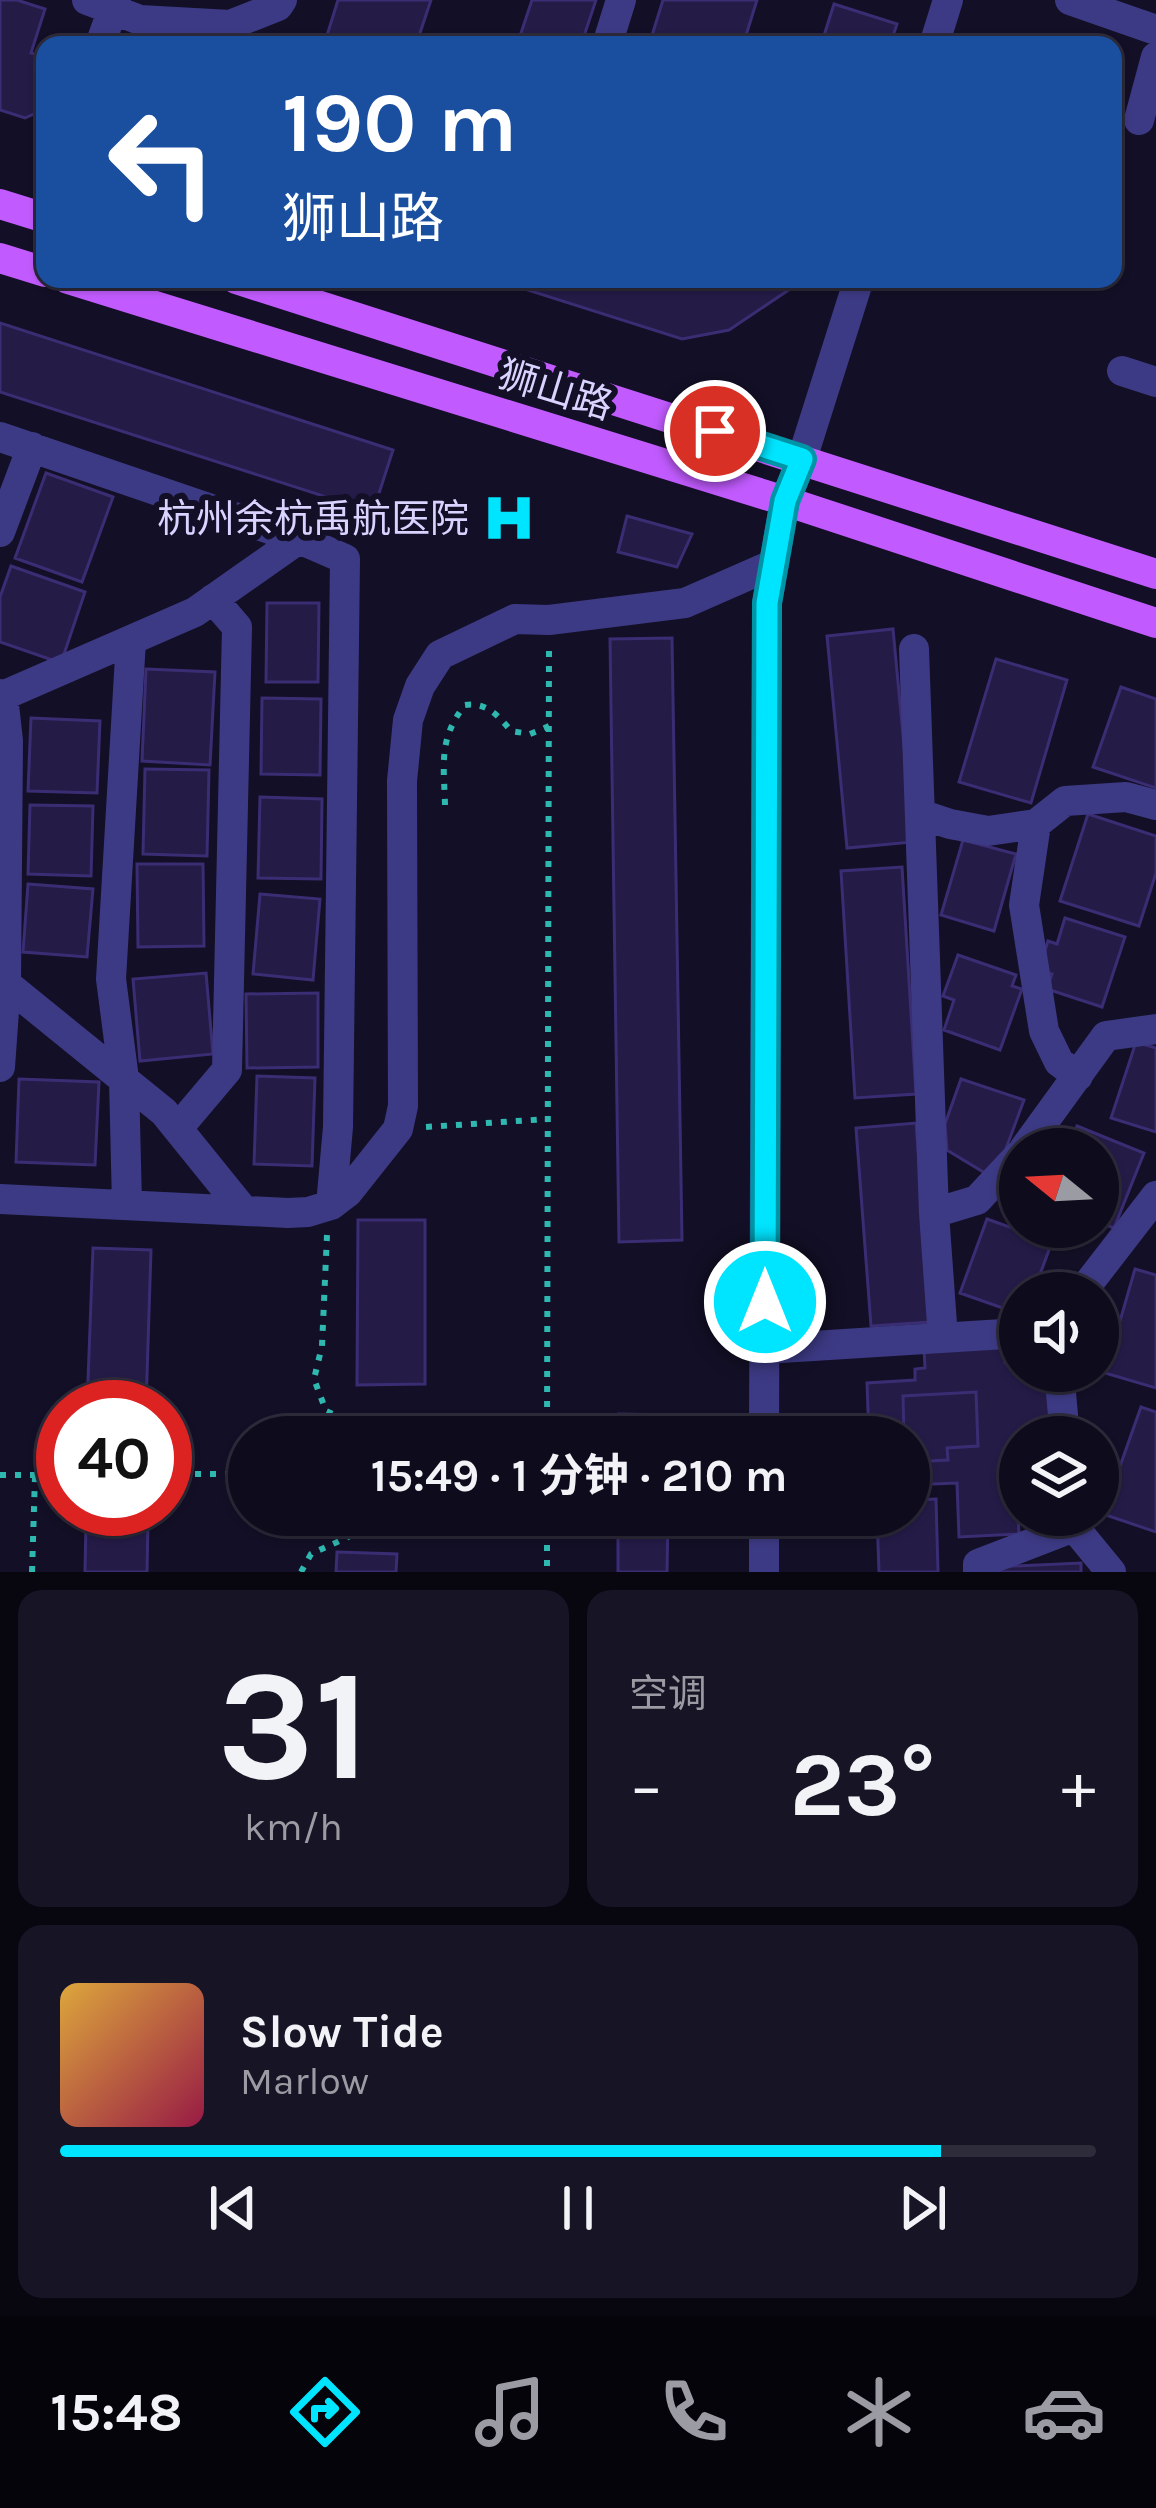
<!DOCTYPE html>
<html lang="zh">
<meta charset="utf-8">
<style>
body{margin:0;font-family:Karla,"Noto Sans SC",sans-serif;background:#171425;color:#f1f3f6;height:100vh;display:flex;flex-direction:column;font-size:45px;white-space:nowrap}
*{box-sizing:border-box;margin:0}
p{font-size:39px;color:#9b9ba3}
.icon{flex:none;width:66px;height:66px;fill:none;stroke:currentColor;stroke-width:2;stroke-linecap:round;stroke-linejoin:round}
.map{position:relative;height:1572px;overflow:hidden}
.drawer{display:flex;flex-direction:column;gap:18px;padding:18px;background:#08060f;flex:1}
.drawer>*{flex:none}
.banner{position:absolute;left:36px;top:36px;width:1086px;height:252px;border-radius:24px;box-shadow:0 3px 9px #0004,0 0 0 3px #2e2b3b;background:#1a4fa0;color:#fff;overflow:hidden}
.needle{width:78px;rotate:288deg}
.controls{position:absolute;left:999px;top:1128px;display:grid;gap:24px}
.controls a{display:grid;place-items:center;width:120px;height:120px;border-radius:50%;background:#0e0b1c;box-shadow:0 3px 9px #0004,0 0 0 3px #2e2b3b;font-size:60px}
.speed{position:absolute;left:36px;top:1380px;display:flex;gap:24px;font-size:60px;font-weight:700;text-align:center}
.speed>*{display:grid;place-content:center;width:156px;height:156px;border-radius:50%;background:#0e0b1c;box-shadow:0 3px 9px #0004,0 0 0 3px #2e2b3b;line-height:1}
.speed .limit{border:18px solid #d22;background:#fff;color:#111}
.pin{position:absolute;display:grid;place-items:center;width:102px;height:102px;color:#fff;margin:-51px;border:6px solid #fff;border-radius:50%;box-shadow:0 3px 12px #0007}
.me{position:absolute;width:132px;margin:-66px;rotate:0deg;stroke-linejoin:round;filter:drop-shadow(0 0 9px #0008)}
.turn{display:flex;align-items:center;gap:42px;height:252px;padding:0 48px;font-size:54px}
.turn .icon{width:156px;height:156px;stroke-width:2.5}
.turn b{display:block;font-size:84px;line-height:102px}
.big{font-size:90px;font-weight:700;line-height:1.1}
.drawer .tile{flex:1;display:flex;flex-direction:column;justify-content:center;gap:18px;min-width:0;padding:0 42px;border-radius:24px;background:#171425}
.drawer .dial{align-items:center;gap:0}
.dial b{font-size:156px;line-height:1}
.song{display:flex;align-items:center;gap:36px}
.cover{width:144px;height:144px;border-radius:18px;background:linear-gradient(135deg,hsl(40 70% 55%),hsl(340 70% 35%))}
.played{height:12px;border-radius:6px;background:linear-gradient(90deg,#00e5ff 85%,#2e2b3b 85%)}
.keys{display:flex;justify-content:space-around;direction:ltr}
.heat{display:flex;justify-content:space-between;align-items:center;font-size:66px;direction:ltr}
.drawer .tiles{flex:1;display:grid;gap:18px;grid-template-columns:1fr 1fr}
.tile:last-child{grid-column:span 2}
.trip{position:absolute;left:228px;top:1416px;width:702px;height:120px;border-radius:60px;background:#0e0b1c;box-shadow:0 3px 9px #0004,0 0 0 3px #2e2b3b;font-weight:700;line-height:120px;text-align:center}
.menu{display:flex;height:192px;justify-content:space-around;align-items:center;background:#06040b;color:#9b9ba3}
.menu .icon{width:84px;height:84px}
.menu .selected{color:#00e5ff}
.menu b{font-size:54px;color:#f1f3f6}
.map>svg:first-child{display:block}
.building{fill:#241b47;stroke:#3b2d73;stroke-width:3}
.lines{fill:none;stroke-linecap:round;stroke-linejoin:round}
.path{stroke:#2fb8b0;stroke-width:6;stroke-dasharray:6 9;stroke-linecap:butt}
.minor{stroke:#3d3a85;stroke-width:30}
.major{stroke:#c25bff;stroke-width:30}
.route-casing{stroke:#0095a6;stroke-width:30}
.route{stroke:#00e5ff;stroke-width:21}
.labels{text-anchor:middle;stroke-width:12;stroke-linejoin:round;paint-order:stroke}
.street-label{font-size:39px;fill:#d9d4ff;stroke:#130f26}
.poi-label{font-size:39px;fill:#d9d4ff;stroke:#130f26;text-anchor:end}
</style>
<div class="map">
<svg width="1156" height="1572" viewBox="0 0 1156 1572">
<rect width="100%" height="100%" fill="#130f26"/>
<!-- building -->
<path class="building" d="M0,0H17L45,9L31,53L45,57V109L25,118L0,110Z
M338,0H431L416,45H324Z
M532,0H596L581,45H517Z
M663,0H757L743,45H649Z
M834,4L897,24L890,45H821Z
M196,25L260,45H189Z
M493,279H805L729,330L682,339Z
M0,323L393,450L373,512L0,392Z
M46,473L113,497L82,582L15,558Z
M627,516L692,534L677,567L618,552Z
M11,566L85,592L61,663L0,642V597Z
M267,603H319L318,682H266Z
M893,629L913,842L847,848L827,636Z
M672,638L682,1240L619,1242L610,639Z
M996,659L1067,680L1031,803L959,782Z
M146,669L215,672L210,765L142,761Z
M1121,687L1156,699V788L1093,767Z
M262,698L321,699L320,775L261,774Z
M31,718L100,721L97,793L28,791Z
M145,769L209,770L207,856L143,854Z
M260,797L322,799L321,879L258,878Z
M30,805L93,806L91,876L28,874Z
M1088,814L1156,836V873L1139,926L1060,901Z
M963,840L1016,854L994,931L941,915Z
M137,864H203L204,946L138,947Z
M902,867L916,1094L855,1098L841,871Z
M28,884L93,889L87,957L23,952Z
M260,894L320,899L313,980L253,974Z
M1065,918L1125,937L1102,1007L1047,989L1052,974L1039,970L1048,941L1057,944Z
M958,955L1016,975L1012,986L1022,989L1000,1050L944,1030L954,1000L943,996Z
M206,973L213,1054L140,1061L133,979Z
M318,993V1067L247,1068L246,994Z
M1136,1042L1156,1048V1132L1111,1118Z
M257,1076L315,1078L312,1166L254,1164Z
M19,1079L99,1082L95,1165L16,1162Z
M961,1079L1024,1100L1004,1154L985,1173L947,1150L945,1124Z
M916,1123L931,1322L871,1326L856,1128Z
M1077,1126L1144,1153L1114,1228L1098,1222V1149H1068Z
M987,1219L1052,1242L1033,1293H1020V1314L960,1293Z
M358,1220H425V1384L357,1385Z
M93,1248L151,1250L146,1407H87Z
M1135,1269L1156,1275V1388L1105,1373Z
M1004,1344L1005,1363L1020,1362V1371H1048L1051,1437H1020V1479L1016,1483L1019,1534L959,1537L957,1483L909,1485V1462L948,1460L947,1448L978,1446L976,1392L903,1396L904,1437H869L867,1383L915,1380V1369L925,1368L924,1348Z
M976,1392L978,1446L947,1448L948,1460L909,1462V1437H904L903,1396Z
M1141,1407L1156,1412V1532L1103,1514Z
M619,1414L669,1415V1437H619Z
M936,1499L938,1572H879L877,1515H909V1500Z
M618,1515H668L667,1572H618Z
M86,1522L148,1523L147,1572H85Z
M337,1552L397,1554L396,1572H336Z
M1081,1563V1572H993L992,1567Z"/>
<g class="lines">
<!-- path -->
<path class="path" d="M445,805C444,765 438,739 465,705C486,702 498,715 511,731L530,734L549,726
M426,1127L548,1119
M327,1235L322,1346L314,1379L326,1411L353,1423L490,1427V1437
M547,1437L549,649
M165,1474H249
M0,1475H63
M547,1515V1572
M32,1572L35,1476
M301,1572L311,1554L357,1533L489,1528V1515"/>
<!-- minor -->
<path class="minor" d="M87,0L140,20L230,25L278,6L282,0
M1070,0L1156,30
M100,45L116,0
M607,45L621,0
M934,45L948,0
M1139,120L1156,57
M1122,371L1156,382
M0,437L299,539
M0,532L32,447
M914,649L934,1213L943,1338
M0,694L3,696L8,741L6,983L0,1067
M0,697L195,612L299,539L345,559L338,1127L331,1205
M920,814L950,824L988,831L1036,824
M0,979L164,1112L244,1211
M1078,1076L1059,1062L1044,1031L1024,905L1036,824L1065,801L1126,797L1156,805
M178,1128L227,1070L237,627L213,599
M1024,1149L1106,1036L1156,1029
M0,1199L288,1213L308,1212L331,1205L348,1192L398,1129L403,1106L402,781L408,720L420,686L440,655L515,619L549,620L685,603L774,564
M127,1205L124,1079L111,979L131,640
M934,1213L977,1200L1020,1154
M1081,1293L1156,1196
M765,1349L1020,1333
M1059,1371L1065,1437
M764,1437L767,603L785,501L802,459L859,279
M1073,1515L1074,1527L1111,1572
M764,1572V1515
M978,1572V1564L1074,1527"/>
<!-- major -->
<path class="major" d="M0,204L45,218
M0,258L45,272
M68,279L785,501L1156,623
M236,279L1156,574"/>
</g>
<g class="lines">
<!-- route casing -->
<g class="route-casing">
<path id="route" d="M715,431L802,459L785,501L767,603L765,1302"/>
</g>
<!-- route -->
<use href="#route" class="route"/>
</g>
<!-- icons -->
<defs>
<g id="hospital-bare" transform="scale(4.14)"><path d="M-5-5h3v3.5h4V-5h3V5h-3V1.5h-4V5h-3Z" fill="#00e5ff" stroke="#130f26" stroke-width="2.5" paint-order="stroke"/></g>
</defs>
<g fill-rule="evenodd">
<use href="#hospital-bare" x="509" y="518"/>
</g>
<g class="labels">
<!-- street labels -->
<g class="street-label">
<text transform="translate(556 389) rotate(17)" y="14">狮山路</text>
</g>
<!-- poi labels -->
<g class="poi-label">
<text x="469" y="532">杭州余杭禹航医院</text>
</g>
</g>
</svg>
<div class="controls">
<a><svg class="needle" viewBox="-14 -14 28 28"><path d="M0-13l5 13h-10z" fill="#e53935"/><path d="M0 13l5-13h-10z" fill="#9b9ba3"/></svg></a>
<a><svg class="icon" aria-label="sound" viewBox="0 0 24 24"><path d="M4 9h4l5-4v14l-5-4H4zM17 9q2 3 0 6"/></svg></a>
<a><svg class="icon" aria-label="layers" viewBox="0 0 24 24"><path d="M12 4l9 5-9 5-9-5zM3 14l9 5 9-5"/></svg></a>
</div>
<div class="speed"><div class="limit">40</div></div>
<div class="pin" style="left:715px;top:431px;background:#d93025"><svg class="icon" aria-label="arrive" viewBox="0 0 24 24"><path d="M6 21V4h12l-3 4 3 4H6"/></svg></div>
<svg class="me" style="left:765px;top:1302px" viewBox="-20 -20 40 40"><circle r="17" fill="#00e5ff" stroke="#fff" stroke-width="3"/><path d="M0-11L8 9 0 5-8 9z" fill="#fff"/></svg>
<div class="trip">15:49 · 1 分钟 · 210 m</div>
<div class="banner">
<div class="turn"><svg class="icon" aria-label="left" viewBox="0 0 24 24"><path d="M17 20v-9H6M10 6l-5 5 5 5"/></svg><div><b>190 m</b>狮山路</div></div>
</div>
</div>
<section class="drawer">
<div class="tiles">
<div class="tile dial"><b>31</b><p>km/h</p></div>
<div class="tile"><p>空调</p>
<div class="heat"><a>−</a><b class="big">23°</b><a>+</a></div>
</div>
<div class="tile">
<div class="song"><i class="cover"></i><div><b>Slow Tide</b><p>Marlow</p></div></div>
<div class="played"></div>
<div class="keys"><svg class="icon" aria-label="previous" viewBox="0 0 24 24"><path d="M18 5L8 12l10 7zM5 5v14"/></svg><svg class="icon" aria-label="pause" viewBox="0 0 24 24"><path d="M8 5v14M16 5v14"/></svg><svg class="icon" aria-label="next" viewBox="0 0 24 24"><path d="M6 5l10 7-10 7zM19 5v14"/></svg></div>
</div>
</div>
</section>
<nav class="menu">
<b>15:48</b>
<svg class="icon selected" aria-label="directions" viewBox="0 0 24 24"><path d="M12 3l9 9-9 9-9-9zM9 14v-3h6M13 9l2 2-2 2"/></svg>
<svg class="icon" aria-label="music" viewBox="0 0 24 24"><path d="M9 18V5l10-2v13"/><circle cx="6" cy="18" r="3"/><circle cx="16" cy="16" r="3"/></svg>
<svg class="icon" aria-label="phone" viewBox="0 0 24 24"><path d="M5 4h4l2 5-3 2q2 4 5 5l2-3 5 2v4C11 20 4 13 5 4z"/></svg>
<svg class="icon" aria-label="climate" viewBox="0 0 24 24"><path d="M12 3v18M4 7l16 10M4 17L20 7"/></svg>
<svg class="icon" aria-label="car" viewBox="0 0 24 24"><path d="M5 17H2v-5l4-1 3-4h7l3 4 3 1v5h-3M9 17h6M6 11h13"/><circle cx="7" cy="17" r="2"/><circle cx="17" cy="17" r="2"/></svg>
</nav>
